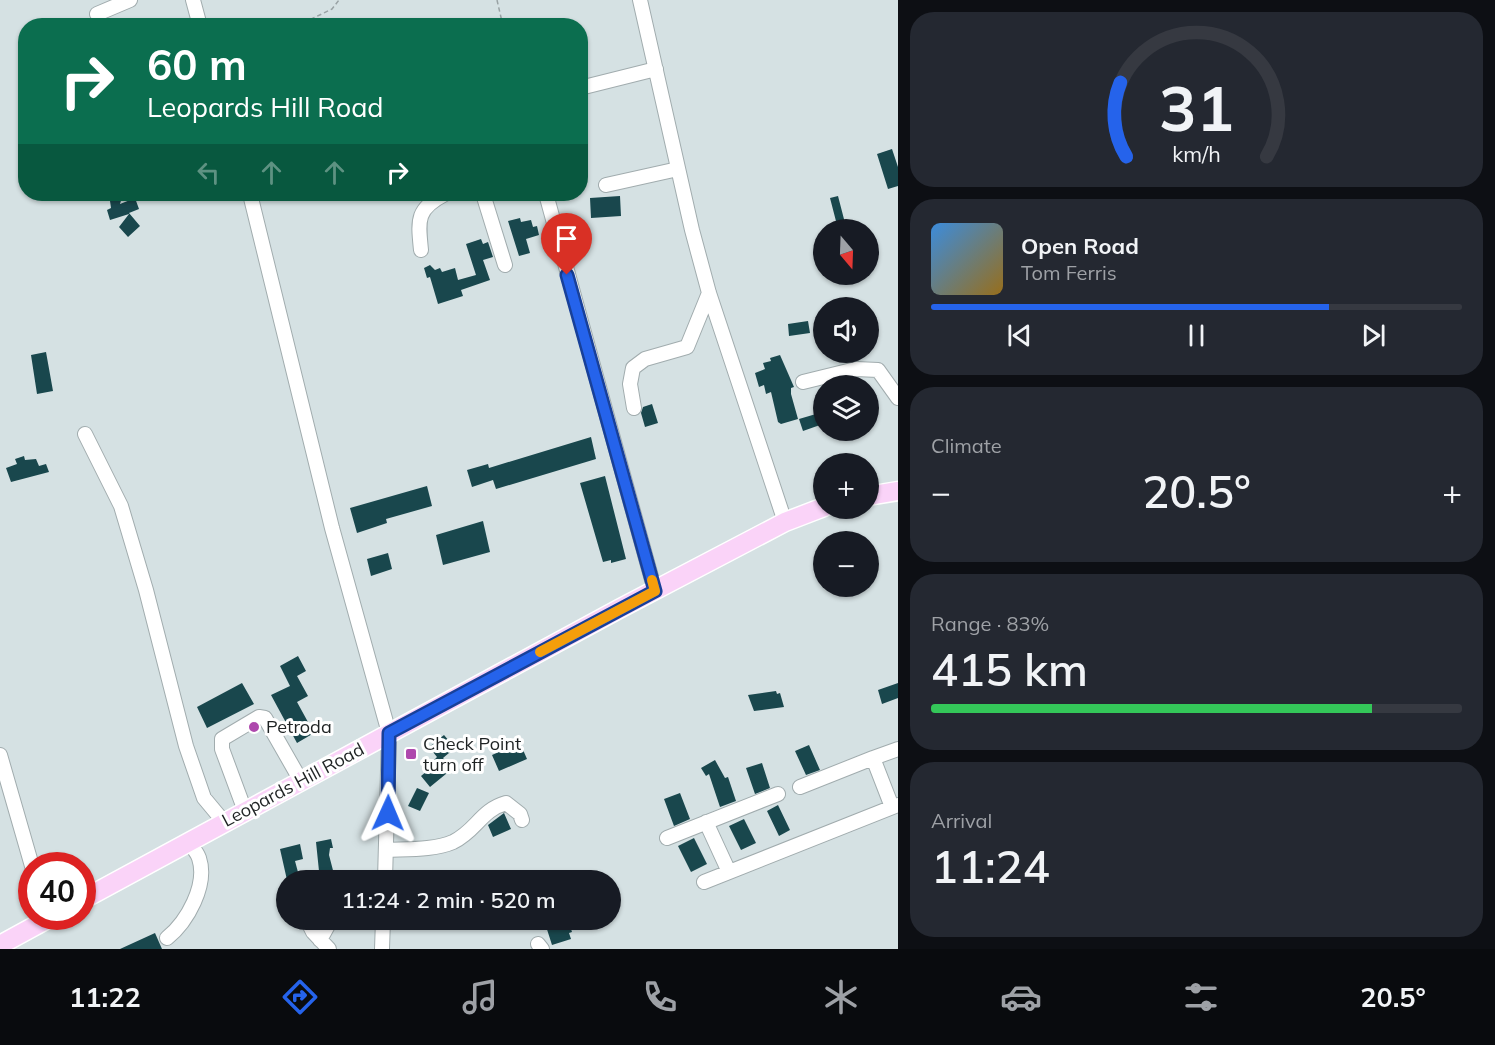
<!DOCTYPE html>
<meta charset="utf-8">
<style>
body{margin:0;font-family:Mulish,sans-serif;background:#242831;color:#f1f3f6;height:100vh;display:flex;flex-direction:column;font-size:22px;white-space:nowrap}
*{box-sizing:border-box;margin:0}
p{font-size:20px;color:#9ea1a6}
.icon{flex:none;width:33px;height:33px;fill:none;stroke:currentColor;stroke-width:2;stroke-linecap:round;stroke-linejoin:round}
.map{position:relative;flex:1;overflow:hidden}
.side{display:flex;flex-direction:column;gap:12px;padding:12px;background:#0d0f14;width:597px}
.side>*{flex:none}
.banner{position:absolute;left:18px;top:18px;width:570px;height:183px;border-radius:24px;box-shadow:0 2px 4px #0004;background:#0b6e4f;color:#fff;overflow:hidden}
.needle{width:39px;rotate:161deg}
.tools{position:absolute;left:813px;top:219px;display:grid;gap:12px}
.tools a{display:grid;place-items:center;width:66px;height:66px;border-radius:50%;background:#171b24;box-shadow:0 2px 4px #0004;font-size:30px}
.speed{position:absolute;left:18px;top:852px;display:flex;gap:12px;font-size:30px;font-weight:700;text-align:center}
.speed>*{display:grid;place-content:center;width:78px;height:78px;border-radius:50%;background:#171b24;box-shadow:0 2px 4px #0004;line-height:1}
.speed .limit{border:9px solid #d22;background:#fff;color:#111}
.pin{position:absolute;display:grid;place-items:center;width:51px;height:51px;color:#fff;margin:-62px -26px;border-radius:50% 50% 50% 0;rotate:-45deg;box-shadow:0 0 6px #0007}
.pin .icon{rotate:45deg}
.me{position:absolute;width:66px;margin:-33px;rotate:1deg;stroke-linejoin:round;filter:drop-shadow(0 0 4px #0008)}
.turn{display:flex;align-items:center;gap:21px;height:126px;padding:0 30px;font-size:27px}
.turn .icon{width:78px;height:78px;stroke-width:2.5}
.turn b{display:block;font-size:42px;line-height:51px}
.lanes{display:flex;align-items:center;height:57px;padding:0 30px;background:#0003;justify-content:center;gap:30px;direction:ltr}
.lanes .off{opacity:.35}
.big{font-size:45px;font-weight:600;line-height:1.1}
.side .widget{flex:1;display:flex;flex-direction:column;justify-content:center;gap:9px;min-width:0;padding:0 21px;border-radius:24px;background:#242831}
.side .dial{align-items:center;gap:0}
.dial svg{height:156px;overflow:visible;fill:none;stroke:#363941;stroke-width:7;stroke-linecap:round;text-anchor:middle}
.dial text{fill:#f1f3f6;stroke:none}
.song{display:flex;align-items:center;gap:18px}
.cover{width:72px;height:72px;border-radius:9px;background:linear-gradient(135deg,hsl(210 70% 55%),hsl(40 70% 35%))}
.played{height:6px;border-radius:3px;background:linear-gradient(90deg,#2563eb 75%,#363941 75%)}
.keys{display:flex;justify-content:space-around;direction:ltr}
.heat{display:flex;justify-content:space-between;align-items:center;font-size:33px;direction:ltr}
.charge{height:9px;border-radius:4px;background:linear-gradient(90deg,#34c759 83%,#363941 0)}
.trip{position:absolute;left:276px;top:870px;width:345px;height:60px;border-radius:30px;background:#171b24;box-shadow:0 2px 4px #0004;font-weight:600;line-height:60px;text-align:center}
.tabs{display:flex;height:96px;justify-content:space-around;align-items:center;background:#090b0e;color:#9ea1a6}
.tabs .icon{width:42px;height:42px}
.tabs .on{color:#2563eb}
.tabs b{font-size:27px;color:#f1f3f6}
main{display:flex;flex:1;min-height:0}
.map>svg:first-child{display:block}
.building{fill:#19474d}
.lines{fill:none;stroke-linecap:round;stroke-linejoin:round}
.minor-casing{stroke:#a1acae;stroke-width:16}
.major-casing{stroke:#fff;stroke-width:21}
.path{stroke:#99a2a4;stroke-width:1.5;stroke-dasharray:4.5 3;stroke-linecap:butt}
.minor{stroke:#fff;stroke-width:14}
.major{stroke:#fad3f8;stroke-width:18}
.route-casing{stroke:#184099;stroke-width:15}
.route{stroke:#2563eb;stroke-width:10}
.slow{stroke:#f59e0b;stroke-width:10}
.poi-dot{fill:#ae48ad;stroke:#fff;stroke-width:2}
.labels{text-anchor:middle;stroke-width:6;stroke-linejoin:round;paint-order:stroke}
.poi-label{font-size:18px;fill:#1e2223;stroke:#fff;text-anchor:start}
.street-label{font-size:18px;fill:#1e2223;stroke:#fff}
</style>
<main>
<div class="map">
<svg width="898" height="949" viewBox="0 0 898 949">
<rect width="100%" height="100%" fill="#d5e1e3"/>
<!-- building -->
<path class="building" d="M892,149L898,167V186L888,189L877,154Z
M109,194H123L120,204L135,198L139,209L129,213L140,226L128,237L119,227L129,214L110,220L107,210L111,208Z
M620,196L621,216L591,218L590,198Z
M838,196L845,223L837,225L830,198Z
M520,218L521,222L531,220L533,227L537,226L539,235L526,239L530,253L519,256L508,221Z
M481,239L483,244L488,242L493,257L483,260L490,280L461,290L463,296L438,304L430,277L427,278L424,268L430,265L435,270L440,268L442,272L455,268L458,280L476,275L466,244Z
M808,321L810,333L789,336L788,324Z
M46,352L53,391L37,394L31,355Z
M780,355L794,387L791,388V394L798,419L781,424L778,422L771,392L766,394L764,385L759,387L755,373L765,369L763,363L771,361L770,358Z
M652,404L658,423L645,427L641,413L643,407Z
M816,414L820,425L803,431L799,419Z
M591,437L596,459L496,489L493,480L472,487L467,470L488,464L489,468Z
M24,456L25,460L36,459L39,466L46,464L49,472L11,482L6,468L17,464L15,459Z
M605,476L626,559L611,563V560L603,562L580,483Z
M427,486L432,506L386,519L387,523L357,533L350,508Z
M483,521L490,552L443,565L436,535Z
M388,553L392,569L371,576L367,559Z
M298,656L306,671L297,676L308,696L297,702L314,733L297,743L271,695L290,686L280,666Z
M242,683L254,704L207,728L197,707Z
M898,683V698L882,704L878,690Z
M776,691L777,694L780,693L784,707L754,711L748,695Z
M444,735L455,748L443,758L452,769L430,787L421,776L437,763L434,760L437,757L429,747Z
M520,743L527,759L499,771L492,755Z
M809,745L820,770L806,775L795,751Z
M715,760L725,778L728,777L736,801L720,807L709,774L706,776L701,768Z
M762,763L770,788L755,794L746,768Z
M417,788L429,793L420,811L408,806Z
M680,793L690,819L674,826L664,799Z
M778,805L790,830L779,836L767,811Z
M504,813L511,829L493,837L488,825Z
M744,819L756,843L741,850L729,826Z
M694,838L707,864L691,872L678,846Z
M331,839L333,848H330L329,855L335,878L287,880L280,849L300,844L303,859L295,861L299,876L319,871L316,842Z
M544,920H568L572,932L569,933L571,939L552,945Z
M155,933L162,949H120Z"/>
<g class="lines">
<!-- minor casing -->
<g class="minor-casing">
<path id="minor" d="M193,0L200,26
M640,0L692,230L709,293L785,522
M97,14L130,0
M580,88L656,69
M606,185L678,169
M250,194L332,528L389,733L385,880
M483,194L505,265
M546,194L655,591
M421,250C418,220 416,209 445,194
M803,382L856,369L878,370L898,398
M634,408L630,384L633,368L645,359L687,347L709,293
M85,434L121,506L146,590L186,746L204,798L224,822
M0,755L32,866
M873,758L898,749
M800,787L873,758L892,807
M245,811L222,749V739L259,717L265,718L301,781
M706,822L729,872
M667,838L778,794
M387,850C407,849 435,850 453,842C476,831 481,810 506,803L520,814L522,820
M704,882L898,805
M307,920L313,932L329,949
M167,938C187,922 208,885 199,858C197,852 192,847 188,842
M320,940L331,920
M538,944L542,949
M382,949L383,920"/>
</g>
<!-- major casing -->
<g class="major-casing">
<path id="major" d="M868,496L898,491
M82,900L619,609L785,522L824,507
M0,945L53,916"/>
</g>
<!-- path -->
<path class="path" d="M497,0L503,26
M297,26L332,9L339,0"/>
<!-- minor -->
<use href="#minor" class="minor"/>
<!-- major -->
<use href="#major" class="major"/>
</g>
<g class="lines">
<!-- route casing -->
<g class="route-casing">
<path id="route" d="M388,813L389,733L655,591L567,275"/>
</g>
<!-- route -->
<use href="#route" class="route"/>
<!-- slow -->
<path class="slow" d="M540,652L655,591L652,580"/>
</g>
<!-- markers -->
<g class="poi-dot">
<circle cx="254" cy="727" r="6"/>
<rect x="405" y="748" width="12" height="12" rx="3"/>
</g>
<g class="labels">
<!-- poi labels -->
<g class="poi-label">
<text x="266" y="733">Petroda</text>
<text x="423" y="750">Check Point<tspan x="423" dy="21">turn off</tspan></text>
</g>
<!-- street labels -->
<g class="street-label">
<text transform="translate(293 785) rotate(-28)" y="6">Leopards Hill Road</text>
</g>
</g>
</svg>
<div class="tools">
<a><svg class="needle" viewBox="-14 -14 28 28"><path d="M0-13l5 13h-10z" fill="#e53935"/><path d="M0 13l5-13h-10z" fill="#9ea1a6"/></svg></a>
<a><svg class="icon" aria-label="sound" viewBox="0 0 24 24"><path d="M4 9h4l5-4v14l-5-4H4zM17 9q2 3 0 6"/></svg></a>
<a><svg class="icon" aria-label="layers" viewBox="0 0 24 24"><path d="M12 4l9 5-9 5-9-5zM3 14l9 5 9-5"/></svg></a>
<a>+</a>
<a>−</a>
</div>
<div class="speed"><div class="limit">40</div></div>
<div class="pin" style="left:567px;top:275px;background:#d93025"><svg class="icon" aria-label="arrive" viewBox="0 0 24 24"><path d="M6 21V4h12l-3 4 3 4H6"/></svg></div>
<svg class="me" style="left:388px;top:813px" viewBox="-20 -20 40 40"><path d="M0-17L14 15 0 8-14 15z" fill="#2563eb" stroke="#fff" stroke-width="4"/></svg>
<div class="trip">11:24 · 2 min · 520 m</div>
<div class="banner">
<div class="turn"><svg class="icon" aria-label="right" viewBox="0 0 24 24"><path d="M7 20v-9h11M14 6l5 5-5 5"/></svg><div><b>60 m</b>Leopards Hill Road</div></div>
<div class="lanes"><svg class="icon off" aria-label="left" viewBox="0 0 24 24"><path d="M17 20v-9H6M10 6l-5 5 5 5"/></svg><svg class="icon off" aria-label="ahead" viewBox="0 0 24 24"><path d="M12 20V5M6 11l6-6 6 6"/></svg><svg class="icon off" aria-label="ahead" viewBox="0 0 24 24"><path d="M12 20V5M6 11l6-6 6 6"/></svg><svg class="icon" aria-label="right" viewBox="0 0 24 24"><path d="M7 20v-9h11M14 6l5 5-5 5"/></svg></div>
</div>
</div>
<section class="side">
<div class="widget dial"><svg viewBox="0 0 100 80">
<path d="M14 69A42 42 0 1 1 86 69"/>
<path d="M14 69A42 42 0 0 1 11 31" stroke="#2563eb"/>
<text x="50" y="56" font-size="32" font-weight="700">31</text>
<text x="50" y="72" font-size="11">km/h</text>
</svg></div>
<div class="widget">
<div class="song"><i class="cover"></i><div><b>Open Road</b><p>Tom Ferris</p></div></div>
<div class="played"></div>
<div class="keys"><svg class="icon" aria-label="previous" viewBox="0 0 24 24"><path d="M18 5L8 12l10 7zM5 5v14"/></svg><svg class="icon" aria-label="pause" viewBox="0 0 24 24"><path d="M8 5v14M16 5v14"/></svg><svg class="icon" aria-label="next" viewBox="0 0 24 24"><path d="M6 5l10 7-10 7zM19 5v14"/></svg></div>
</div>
<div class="widget"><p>Climate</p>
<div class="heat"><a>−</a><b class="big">20.5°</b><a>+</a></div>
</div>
<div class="widget"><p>Range · 83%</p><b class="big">415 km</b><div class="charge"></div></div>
<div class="widget"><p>Arrival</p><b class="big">11:24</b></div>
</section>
</main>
<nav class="tabs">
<b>11:22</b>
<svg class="icon on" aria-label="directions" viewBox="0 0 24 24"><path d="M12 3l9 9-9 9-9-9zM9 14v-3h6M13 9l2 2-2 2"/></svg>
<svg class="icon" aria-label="music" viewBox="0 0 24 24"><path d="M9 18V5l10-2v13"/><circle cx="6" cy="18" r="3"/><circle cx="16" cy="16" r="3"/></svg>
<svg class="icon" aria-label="phone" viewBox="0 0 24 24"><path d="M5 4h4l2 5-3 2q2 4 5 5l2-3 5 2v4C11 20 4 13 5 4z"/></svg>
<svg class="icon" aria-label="climate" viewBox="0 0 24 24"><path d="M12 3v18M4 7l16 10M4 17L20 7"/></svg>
<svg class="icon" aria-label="car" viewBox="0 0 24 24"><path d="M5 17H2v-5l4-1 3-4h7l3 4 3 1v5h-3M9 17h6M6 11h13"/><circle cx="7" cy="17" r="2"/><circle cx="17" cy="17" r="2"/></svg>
<svg class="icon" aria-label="filters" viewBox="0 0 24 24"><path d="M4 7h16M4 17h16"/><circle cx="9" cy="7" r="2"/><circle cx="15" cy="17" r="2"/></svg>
<b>20.5°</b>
</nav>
